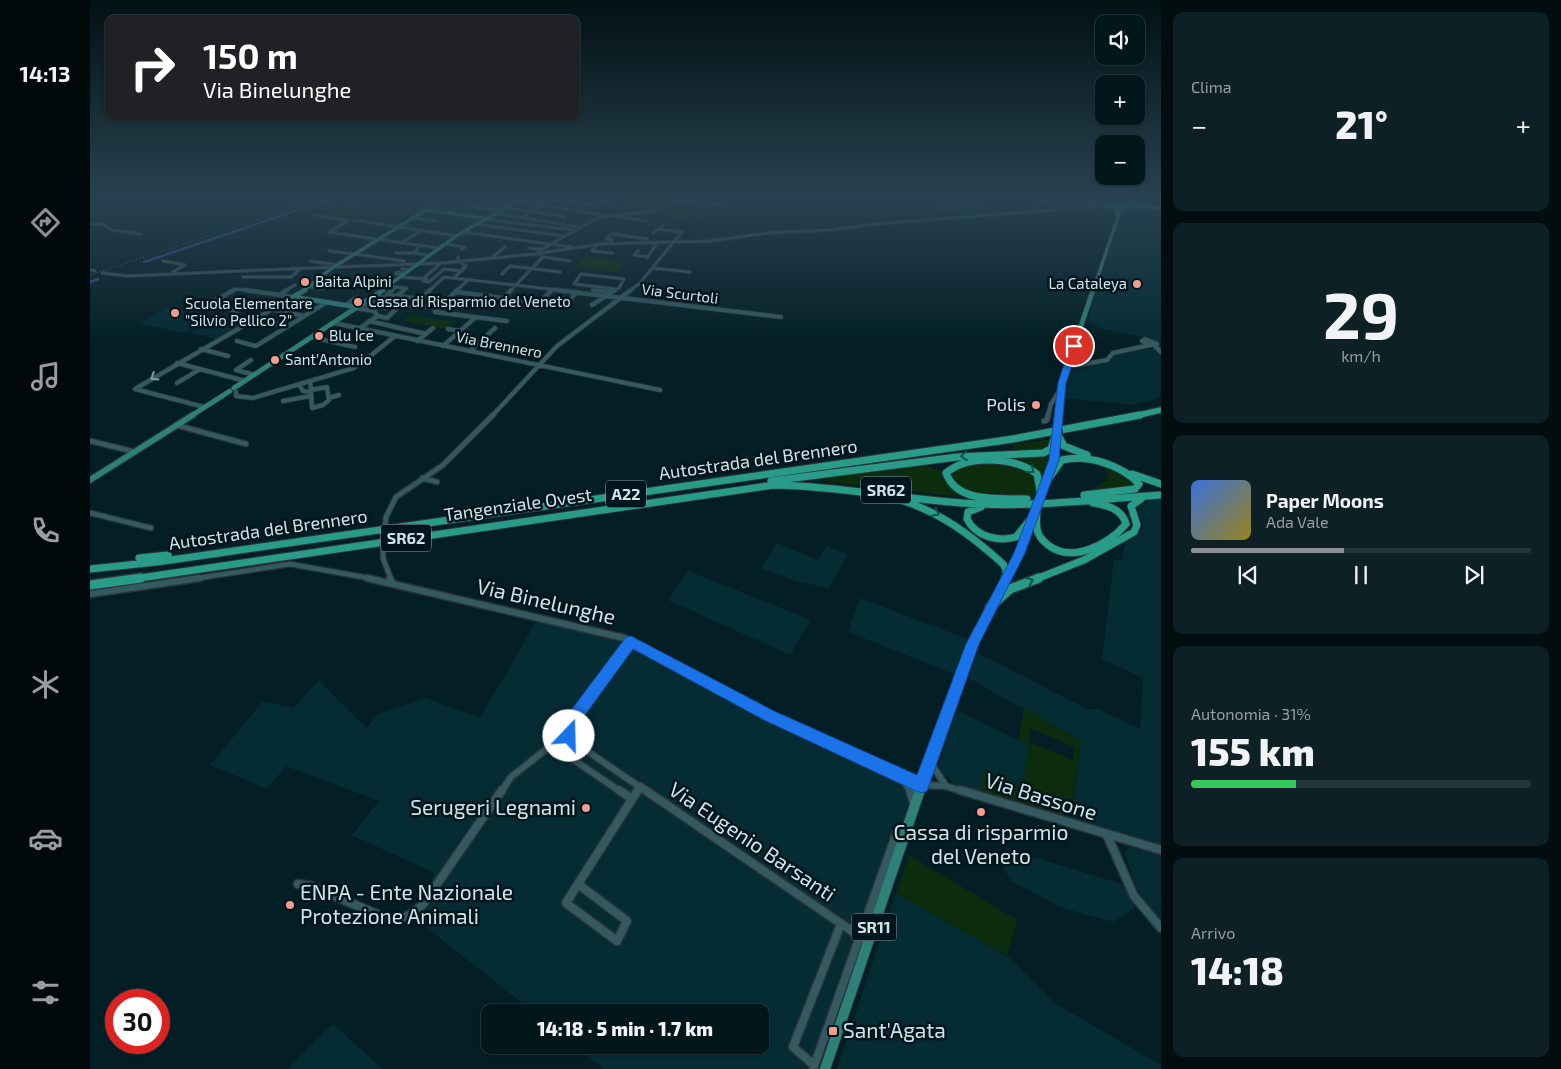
<!DOCTYPE html>
<html lang="it">
<meta charset="utf-8">
<style>
body{margin:0;font-family:"Exo 2",sans-serif;background:#0c2025;color:#f1f3f6;height:100vh;display:flex;flex-direction:column;font-size:19px;white-space:nowrap}
*{box-sizing:border-box;margin:0}
p{font-size:16px;color:#969fa3}
.icon{flex:none;width:28px;height:28px;fill:none;stroke:currentColor;stroke-width:2;stroke-linecap:round;stroke-linejoin:round}
.map{position:relative;flex:1;overflow:hidden}
.sheet{display:flex;flex-direction:column;gap:12px;padding:12px;background:#010d0f;width:400px}
.sheet>*{flex:none}
.banner{position:absolute;left:15px;top:15px;width:475px;height:105px;border-radius:10px;box-shadow:0 1px 4px #0004,0 0 0 1px #23363b;background:#202124;color:#fff;overflow:hidden}
.fabs{position:absolute;left:1005px;top:15px;display:grid;gap:10px}
.fabs a{display:grid;place-items:center;width:50px;height:50px;border-radius:10px;background:#02171c;box-shadow:0 1px 4px #0004,0 0 0 1px #23363b;font-size:25px}
.speed{position:absolute;left:15px;top:989px;display:flex;gap:10px;font-size:25px;font-weight:700;text-align:center}
.speed>*{display:grid;place-content:center;width:65px;height:65px;border-radius:50%;background:#02171c;box-shadow:0 1px 4px #0004,0 0 0 1px #23363b;line-height:1}
.speed .limit{border:8px solid #d22;background:#fff;color:#111}
.pin{position:absolute;display:grid;place-items:center;width:42px;height:42px;color:#fff;margin:-21px;border:2px solid #fff;border-radius:50%;box-shadow:0 1px 5px #0007}
.me{position:absolute;width:55px;margin:-28px;rotate:21deg;stroke-linejoin:round;filter:drop-shadow(0 0 4px #0008)}
.turn{display:flex;align-items:center;gap:18px;height:105px;padding:0 15px;font-size:22px}
.turn .icon{width:65px;height:65px;stroke-width:2.5}
.turn b{display:block;font-size:35px;line-height:42px}
.big{font-size:38px;font-weight:800;line-height:1.1}
.sheet .card{flex:1;display:flex;flex-direction:column;justify-content:center;gap:8px;min-width:0;padding:0 18px;border-radius:10px;background:#0c2025}
.sheet .dial{align-items:center;gap:0}
.dial b{font-size:65px;line-height:1}
.song{display:flex;align-items:center;gap:15px}
.cover{width:60px;height:60px;border-radius:8px;background:linear-gradient(135deg,hsl(220 70% 55%),hsl(50 70% 35%))}
.played{height:5px;border-radius:2px;background:linear-gradient(90deg,#8c9099 45%,#23363b 45%)}
.keys{display:flex;justify-content:space-around;direction:ltr}
.heat{display:flex;justify-content:space-between;align-items:center;font-size:28px;direction:ltr}
.charge{height:8px;border-radius:4px;background:linear-gradient(90deg,#34c759 31%,#23363b 0)}
.trip{position:absolute;left:391px;top:1004px;width:288px;height:50px;border-radius:10px;background:#02171c;box-shadow:0 1px 4px #0004,0 0 0 1px #23363b;font-weight:800;line-height:50px;text-align:center}
main{display:flex;flex:1;min-height:0}
.menu{display:flex;flex-direction:column;width:90px;justify-content:space-around;align-items:center;background:#01090b;color:#969fa3}
.menu .icon{width:35px;height:35px}
.menu .current{color:#8c9099}
.menu b{font-size:22px;color:#f1f3f6}
.map>svg:first-child{display:block}
.built{fill:#052b33}
.green{fill:#0c2d0d;fill-rule:evenodd}
.lines{fill:none;stroke-linecap:round;stroke-linejoin:round}
.canal{stroke:#494293;stroke-width:2.5}
.minor-far4-casing{stroke:#2a3438;stroke-width:4}
.minor-far3-casing{stroke:#2a3438;stroke-width:5.5}
.minor-far2-casing{stroke:#2a3438;stroke-width:7}
.minor-far1-casing{stroke:#2a3438;stroke-width:9}
.minor-casing{stroke:#2a3438;stroke-width:11}
.major-far4-casing{stroke:#2a3438;stroke-width:4.5}
.major-far3-casing{stroke:#2a3438;stroke-width:6}
.major-far2-casing{stroke:#2a3438;stroke-width:8}
.major-far1-casing{stroke:#2a3438;stroke-width:10}
.major-casing{stroke:#2a3438;stroke-width:12}
.highway-far2-casing{stroke:#2a3438;stroke-width:8}
.highway-far1-casing{stroke:#2a3438;stroke-width:9}
.highway-casing{stroke:#2a3438;stroke-width:12}
.minor-far4{stroke:#345961;stroke-width:2.5}
.minor-far3{stroke:#345961;stroke-width:4}
.minor-far2{stroke:#345961;stroke-width:4.5}
.minor-far1{stroke:#345961;stroke-width:6}
.minor{stroke:#345961;stroke-width:8}
.major-far4{stroke:#2d8179;stroke-width:3}
.major-far3{stroke:#2d8179;stroke-width:4.5}
.major-far2{stroke:#2d8179;stroke-width:5.5}
.major-far1{stroke:#2d8179;stroke-width:8}
.major{stroke:#2d8179;stroke-width:10}
.highway-far2{stroke:#289c89;stroke-width:5.5}
.highway-far1{stroke:#289c89;stroke-width:7}
.highway{stroke:#289c89;stroke-width:9}
.rail{stroke:#647c82;stroke-width:1;stroke-dasharray:1 2.5;stroke-linecap:butt}
.minor-bridge-casing{stroke:#2a3438;stroke-width:7;stroke-linecap:butt}
.major-bridge-casing{stroke:#2a3438;stroke-width:8;stroke-linecap:butt}
.highway-bridge-casing{stroke:#2a3438;stroke-width:9;stroke-linecap:butt}
.minor-bridge{stroke:#345961;stroke-width:4.5}
.major-bridge{stroke:#2d8179;stroke-width:5.5}
.highway-bridge{stroke:#289c89;stroke-width:7}
.oneway{stroke:#829ea5}
.oneway2{stroke:#12524d}
.route{fill:#1a73e8;stroke:#114b97}
.poi-dot{fill:#f59c91;stroke:#00161c;stroke-width:2}
.labels{text-anchor:middle;stroke-width:5;stroke-linejoin:round;paint-order:stroke}
.far-poi-label{font-size:15px;fill:#d0e4e9;stroke:#00161c;text-anchor:start}
.far-street-label{font-size:15px;fill:#d0e4e9;stroke:#00161c}
.shield{fill:#00161c;stroke:#92a6ac;stroke-width:1}
.shield-label{font-size:16px;font-weight:bold;fill:#d0e4e9}
.poi-label{font-size:18px;fill:#d0e4e9;stroke:#00161c;text-anchor:end}
.street-label{font-size:18px;fill:#d0e4e9;stroke:#00161c}
.near-street-label{font-size:21px;fill:#d0e4e9;stroke:#00161c}
.near-poi-label{font-size:21px;fill:#d0e4e9;stroke:#00161c;text-anchor:start}
</style>
<main>
<nav class="menu">
<b>14:13</b>
<svg class="icon current" aria-label="directions" viewBox="0 0 24 24"><path d="M12 3l9 9-9 9-9-9zM9 14v-3h6M13 9l2 2-2 2"/></svg>
<svg class="icon" aria-label="music" viewBox="0 0 24 24"><path d="M9 18V5l10-2v13"/><circle cx="6" cy="18" r="3"/><circle cx="16" cy="16" r="3"/></svg>
<svg class="icon" aria-label="phone" viewBox="0 0 24 24"><path d="M5 4h4l2 5-3 2q2 4 5 5l2-3 5 2v4C11 20 4 13 5 4z"/></svg>
<svg class="icon" aria-label="climate" viewBox="0 0 24 24"><path d="M12 3v18M4 7l16 10M4 17L20 7"/></svg>
<svg class="icon" aria-label="car" viewBox="0 0 24 24"><path d="M5 17H2v-5l4-1 3-4h7l3 4 3 1v5h-3M9 17h6M6 11h13"/><circle cx="7" cy="17" r="2"/><circle cx="17" cy="17" r="2"/></svg>
<svg class="icon" aria-label="filters" viewBox="0 0 24 24"><path d="M4 7h16M4 17h16"/><circle cx="9" cy="7" r="2"/><circle cx="15" cy="17" r="2"/></svg>
</nav>
<div class="map">
<svg width="1071" height="1069" viewBox="0 0 1071 1069">
<rect width="100%" height="100%" fill="#031f25"/>
<!-- built -->
<path class="built" d="M924,196H997L1000,203L949,209L948,198Z
M1037,196H1071V350L1068,346L1069,343L1065,340L1010,328L998,321L1001,304Z
M850,201L891,206L895,215L870,217V213L850,210Z
M77,308L153,324L126,339L101,333L113,326L108,325L93,333L50,323Z
M1064,348L1071,355V397L1043,405L974,398L982,370L990,368L989,366L1018,360L1024,354Z
M1071,499V844L981,819L991,741L878,678L888,653L997,709H1008L1050,729L1053,678L1012,659L1024,559L1032,561L1035,542L1049,533L1053,528L1048,506L1061,500Z
M687,543L728,560L737,546L758,554L738,588L706,581L671,569Z
M598,571L721,620L700,655L578,600Z
M770,598L880,640L866,675L758,632Z
M447,620L537,641L771,761L815,787L819,794L820,802L806,847L727,1069H514L484,1045H670V1012H444L333,925L344,873L262,835L289,801L196,766L177,789L120,765L173,701L203,708L229,681L277,728L288,714L335,698L390,718Z
M867,710L940,746L931,787L894,770L891,793L866,786L848,767Z
M1040,847L1071,855V922L1056,906L1042,877L1035,853Z
M917,849L1032,884L1045,908L1023,922L973,908L921,881L913,867Z
M806,893L917,956L963,1002L1071,1065V1069H747Z
M243,1024L293,1069H198Z"/>
<!-- green -->
<path class="green" d="M542,196H547L577,200L563,210L554,208L556,206L534,202Z
M578,206L614,211L607,220L569,215Z
M261,207L280,210L258,220L227,215C239,209 249,212 261,207Z
M495,257L534,262L527,272L487,267Z
M320,315L366,322L356,329L313,321Z
M962,439L957,449L923,454L924,445Z
M957,454L960,455L953,478L942,467L876,457Z
M914,462L941,470L949,486L944,497L888,496L863,484L859,472L869,466Z
M830,463L853,472L854,479L870,497L735,481L733,476Z
M1012,465L1037,476L1045,484L1044,488L1001,491L1017,479L1019,473Z
M934,708L991,741L980,819L891,793L893,770L931,786L940,746L929,740ZM940,728L984,747L983,760L938,742Z
M819,855L927,920L917,956L806,893Z"/>
<g class="lines">
<!-- canal -->
<path class="canal" d="M54,262L249,196
M0,282L8,279"/>
<!-- minor-far4 casing -->
<g class="minor-far4-casing">
<path id="minor-far4" d="M420,196L433,198
M441,196L501,205
M489,196L519,200
M1002,196L1003,199L1026,203
M395,197L404,198
M953,199L958,204L966,206
M426,201L514,215
M1035,204L1057,206
M377,206L409,210
M414,207L475,217
M336,210L342,207
M404,213L488,227
M225,215L258,221
M529,217L558,221
M324,218L347,221
M431,218L464,196
M394,219L482,230
M264,220L366,236
M0,224H13L22,230L50,234
M385,224L473,236
M238,232L348,248
M239,232L258,221
M373,232L481,247
M563,233L573,225
M522,240L516,239L522,234L557,239
M311,243L331,231
M354,244L375,247L372,249
M507,245L502,251L523,253
M330,246L324,253L338,255
M439,248L451,249
M239,251L264,254
M548,251L544,255L558,257
M447,252L507,218L563,211L589,200L632,205
M306,253H324
M265,254L314,261
M453,257L480,261
M401,258L415,247
M557,258L567,243
M73,261L95,265L83,272
M220,261L247,265
M563,268L600,272
M312,269L320,270
M1,270L5,271
M172,270L352,263L445,254L511,244L619,241L677,233L740,230L785,224L1028,205L1027,199L1019,196
M12,273L38,276L170,270
M412,274L420,266L470,272
M313,275L306,274L307,272L317,273
M153,277H201L210,269
M312,277L337,279
M364,278L376,266L368,261V257
M333,279L351,263
M333,281L339,282L354,269L372,271
M299,286L306,287L301,291
M220,287L233,289
M306,287L317,288L313,291
M502,290L515,291
M141,291L146,289L164,291
M195,291L205,285
M339,291L354,277L476,291
M366,291L379,279
M420,291L452,258L451,253
M461,291L462,290
M523,291L529,288L534,279L491,274L484,284L526,289
M539,291L549,284L592,232L568,229"/>
</g>
<!-- minor-far3 casing -->
<g class="minor-far3-casing">
<path id="minor-far3" d="M144,290L117,305L147,311
M155,290L203,297
M302,290L297,295L331,299L340,290
M367,290L345,312L417,321
M466,290L691,317
M504,290L519,292
M366,292L438,301
M189,295L197,290
M283,296L302,299
M307,296L314,290
M414,298L421,290
M480,300L486,293
M277,301L349,308
M451,301L462,290
M272,304L296,308
M256,305L266,298
M502,305L525,290
M265,308L284,311L288,316L297,318L306,309
M181,309L214,316
M164,319L197,327
M279,321L336,334
M244,323L570,390
M270,328L286,317
M358,329L370,331
M222,337L265,347
M1055,339L1067,344L1060,345L1052,341Z
M147,341L166,346L237,302
M327,341L343,328
M1064,345L1071,352
M353,346L386,317
M111,349L138,356
M380,351L405,328
M161,360L146,370L165,375
M87,363L155,381
M268,366L305,336
M977,367L1017,360L1023,353L1060,345
M87,383L110,369
M209,384L213,391L221,392L222,408L233,405L239,400L237,387L221,390L220,381
M146,392V396L163,398L264,368
M239,398L249,395
M193,401L221,396
M114,407L45,389L203,297
M402,416L467,346L541,290
M958,416L961,404L971,388"/>
</g>
<!-- minor-far2 casing -->
<g class="minor-far2-casing">
<path id="minor-far2" d="M954,421L957,420L958,415
M86,425L156,444
M0,441L45,452
M332,478L347,482
M0,513L61,528
M296,517L306,497L353,465L403,415
M293,549V558L301,579
M102,579L200,564L284,579"/>
</g>
<!-- minor-far1 casing -->
<g class="minor-far1-casing">
<path id="minor-far1" d="M277,578L534,638L679,716L832,785L856,786L874,792
M300,578L302,582
M0,594L110,578
M541,641L482,722L479,732L484,742L557,792
M462,745L531,792
M840,762L856,786
M811,777L821,792
M411,792L421,777L478,732
M547,792L551,786"/>
</g>
<!-- minor casing -->
<g class="minor-casing">
<path id="minor" d="M529,790L542,799
M555,790L778,942
M820,790L824,803
M870,790L1071,850
M1017,835L1044,896L1071,928
M208,884L221,886L296,918C313,921 323,915 334,903L412,790
M488,884L537,921L527,941L476,903Z
M488,884L548,790
M724,1065L703,1047L751,924
M723,1069L807,832L817,829"/>
</g>
<!-- major-far4 casing -->
<g class="major-far4-casing">
<path id="major-far4" d="M1036,196L1039,200L1052,204
M997,205L1002,203L1000,196
M1028,205L1026,209L1028,216
M1015,206L1026,209
M1030,211L1038,207L1071,208
M213,291L242,268L336,210L395,218
M291,291L366,236L437,196
M1003,291L1035,196"/>
</g>
<!-- major-far3 casing -->
<g class="major-far3-casing">
<path id="major-far3" d="M203,297L215,290
M203,297L267,307
M144,388L293,290
M101,416L140,391
M969,416L972,383L1003,290"/>
</g>
<!-- major-far2 casing -->
<g class="major-far2-casing">
<path id="major-far2" d="M968,422L969,415
M0,480L103,415
M951,496L964,460L967,437
M917,579L942,519"/>
</g>
<!-- major-far1 casing -->
<g class="major-far1-casing">
<path id="major-far1" d="M830,792L883,643L917,578"/>
</g>
<!-- major casing -->
<g class="major-casing">
<path id="major" d="M735,1069L830,790"/>
</g>
<!-- highway-far2 casing -->
<g class="highway-far2-casing">
<path id="highway-far2" d="M1045,416L1071,410"/>
</g>
<!-- highway-far1 casing -->
<g class="highway-far1-casing">
<path id="highway-far1" d="M969,437L974,446L997,455
M1042,474L1071,484
M681,481L867,457L953,453L961,449L965,436
M957,481L972,460C997,454 1032,465 1049,484L1045,489L994,495
M807,499C849,511 881,535 913,564L916,569V579
M937,499C910,498 867,504 856,473C878,454 925,457 947,474L951,496
M947,506C947,513 946,522 947,529C948,536 953,541 958,545C982,564 1019,544 1036,524C1032,509 1017,505 1003,503
M891,507L878,512L877,519C886,537 908,542 926,537L943,516
M49,558L78,555
M0,569L67,562L923,439L1050,415
M43,579L684,485C753,486 820,501 889,504C949,507 1010,499 1071,495
M946,579L994,560L1044,532L1047,525L1041,506L1051,499"/>
</g>
<!-- highway casing -->
<g class="highway-casing">
<path id="highway" d="M916,578V580
M0,585L51,578
M900,607L920,589L949,578"/>
</g>
<!-- minor-far4 -->
<use href="#minor-far4" class="minor-far4"/>
<!-- minor-far3 -->
<use href="#minor-far3" class="minor-far3"/>
<!-- minor-far2 -->
<use href="#minor-far2" class="minor-far2"/>
<!-- minor-far1 -->
<use href="#minor-far1" class="minor-far1"/>
<!-- minor -->
<use href="#minor" class="minor"/>
<!-- major-far4 -->
<use href="#major-far4" class="major-far4"/>
<!-- major-far3 -->
<use href="#major-far3" class="major-far3"/>
<!-- major-far2 -->
<use href="#major-far2" class="major-far2"/>
<!-- major-far1 -->
<use href="#major-far1" class="major-far1"/>
<!-- major -->
<use href="#major" class="major"/>
<!-- highway-far2 -->
<use href="#highway-far2" class="highway-far2"/>
<!-- highway-far1 -->
<use href="#highway-far1" class="highway-far1"/>
<!-- highway -->
<use href="#highway" class="highway"/>
<!-- rail -->
<path class="rail" d="M0,275L239,196"/>
<!-- minor-bridge casing -->
<g class="minor-bridge-casing">
<path id="minor-bridge" d="M293,549L296,517"/>
</g>
<!-- major-bridge casing -->
<g class="major-bridge-casing">
<path id="major-bridge" d="M947,506L951,496"/>
</g>
<!-- highway-bridge casing -->
<g class="highway-bridge-casing">
<path id="highway-bridge" d="M968,430L969,437"/>
</g>
<!-- minor-bridge -->
<use href="#minor-bridge" class="minor-bridge"/>
<!-- major-bridge -->
<use href="#major-bridge" class="major-bridge"/>
<!-- highway-bridge -->
<use href="#highway-bridge" class="highway-bridge"/>
</g>
<!-- one-way arrows -->
<defs><path id="oneway-chevron" d="M-2-3.5L2.5 0L-2 3.5" fill="none" stroke-width="1.6" stroke-linecap="round" stroke-linejoin="round" transform="scale(1.25)"/></defs>
<use class="oneway" href="#oneway-chevron" transform="translate(64 377) rotate(148)"/>
<g class="oneway2">
<use href="#oneway-chevron" transform="translate(874 456) rotate(176)"/>
<use href="#oneway-chevron" transform="translate(941 470) rotate(38)"/>
<use href="#oneway-chevron" transform="translate(846 513) rotate(27)"/>
<use href="#oneway-chevron" transform="translate(940 581) rotate(-21)"/>
</g>
<!-- sky -->
<linearGradient id="sky" x2="0" y2="1"><stop stop-color="#021114"/><stop offset="0.57" stop-color="#284251"/><stop offset="1" stop-color="#284251" stop-opacity="0"/></linearGradient>
<rect width="1071" height="345" fill="url(#sky)"/>
<!-- route -->
<path class="route" d="M984,344L989,346L976,383L969,460L935,553L889,644L837,791L832,793L826,791L674,720L543,649L487,726L484,741L479,743L474,741L471,728L476,717L536,637L541,636L684,711L827,775L876,644L924,553L959,460L968,383L980,346Z"/>
<!-- markers -->
<g class="poi-dot">
<circle cx="215" cy="282" r="5"/>
<circle cx="1047" cy="284" r="5"/>
<circle cx="268" cy="302" r="5"/>
<circle cx="85" cy="313" r="5"/>
<circle cx="229" cy="336" r="5"/>
<circle cx="185" cy="360" r="5"/>
<circle cx="946" cy="405" r="5"/>
<circle cx="496" cy="808" r="5"/>
<circle cx="891" cy="812" r="5"/>
<circle cx="200" cy="905" r="5"/>
<rect x="738" y="1026" width="10" height="10" rx="2.5"/>
</g>
<g class="labels">
<!-- far-poi labels -->
<g class="far-poi-label">
<text x="225" y="287">Baita Alpini</text>
<text x="1037" y="289" text-anchor="end">La Cataleya</text>
<text x="278" y="307">Cassa di Risparmio del Veneto</text>
<text x="95" y="309">Scuola Elementare<tspan x="95" dy="17">"Silvio Pellico 2"</tspan></text>
<text x="239" y="341">Blu Ice</text>
<text x="195" y="365">Sant'Antonio</text>
</g>
<!-- far-street labels -->
<g class="far-street-label">
<text transform="translate(590 294) rotate(7)" y="5">Via Scurtoli</text>
<text transform="translate(409 345) rotate(11)" y="5">Via Brennero</text>
</g>
<!-- shield labels -->
<g class="shield">
<rect x="771" y="476.5" width="50" height="27" rx="4"/>
<rect x="516" y="480.5" width="40" height="27" rx="4"/>
<rect x="291" y="524.5" width="50" height="27" rx="4"/>
<rect x="761.5" y="913.5" width="45" height="27" rx="4"/>
</g>
<g class="shield-label">
<text x="796" y="496">SR62</text>
<text x="536" y="500">A22</text>
<text x="316" y="544">SR62</text>
<text x="784" y="933">SR11</text>
</g>
<!-- poi labels -->
<g class="poi-label">
<text x="936" y="411">Polis</text>
</g>
<!-- street labels -->
<g class="street-label">
<text transform="translate(668 460) rotate(-8)" y="6">Autostrada del Brennero</text>
<text transform="translate(428 505) rotate(-8)" y="6">Tangenziale Ovest</text>
<text transform="translate(178 530) rotate(-8)" y="6">Autostrada del Brennero</text>
</g>
<!-- near-street labels -->
<g class="near-street-label">
<text transform="translate(456 602) rotate(13)" y="7">Via Binelunghe</text>
<text transform="translate(951 797) rotate(17)" y="7">Via Bassone</text>
<text transform="translate(662 842) rotate(34)" y="7">Via Eugenio Barsanti</text>
</g>
<!-- near-poi labels -->
<g class="near-poi-label">
<text x="486" y="815" text-anchor="end">Serugeri Legnami</text>
<text x="891" y="840" text-anchor="middle">Cassa di risparmio<tspan x="891" dy="24">del Veneto</tspan></text>
<text x="210" y="900">ENPA - Ente Nazionale<tspan x="210" dy="24">Protezione Animali</tspan></text>
<text x="753" y="1038">Sant'Agata</text>
</g>
</g>
</svg>
<div class="fabs">
<a><svg class="icon" aria-label="sound" viewBox="0 0 24 24"><path d="M4 9h4l5-4v14l-5-4H4zM17 9q2 3 0 6"/></svg></a>
<a>+</a>
<a>−</a>
</div>
<div class="speed"><div class="limit">30</div></div>
<div class="pin" style="left:984px;top:346px;background:#d93025"><svg class="icon" aria-label="arrive" viewBox="0 0 24 24"><path d="M6 21V4h12l-3 4 3 4H6"/></svg></div>
<svg class="me" style="left:479px;top:736px" viewBox="-20 -20 40 40"><circle r="19" fill="#fff"/><path d="M0-13L10 11 0 6-10 11z" fill="#1a73e8"/></svg>
<div class="trip">14:18 · 5 min · 1.7 km</div>
<div class="banner">
<div class="turn"><svg class="icon" aria-label="right" viewBox="0 0 24 24"><path d="M7 20v-9h11M14 6l5 5-5 5"/></svg><div><b>150 m</b>Via Binelunghe</div></div>
</div>
</div>
<section class="sheet">
<div class="card"><p>Clima</p>
<div class="heat"><a>−</a><b class="big">21°</b><a>+</a></div>
</div>
<div class="card dial"><b>29</b><p>km/h</p></div>
<div class="card">
<div class="song"><i class="cover"></i><div><b>Paper Moons</b><p>Ada Vale</p></div></div>
<div class="played"></div>
<div class="keys"><svg class="icon" aria-label="previous" viewBox="0 0 24 24"><path d="M18 5L8 12l10 7zM5 5v14"/></svg><svg class="icon" aria-label="pause" viewBox="0 0 24 24"><path d="M8 5v14M16 5v14"/></svg><svg class="icon" aria-label="next" viewBox="0 0 24 24"><path d="M6 5l10 7-10 7zM19 5v14"/></svg></div>
</div>
<div class="card"><p>Autonomia · 31%</p><b class="big">155 km</b><div class="charge"></div></div>
<div class="card"><p>Arrivo</p><b class="big">14:18</b></div>
</section>
</main>
